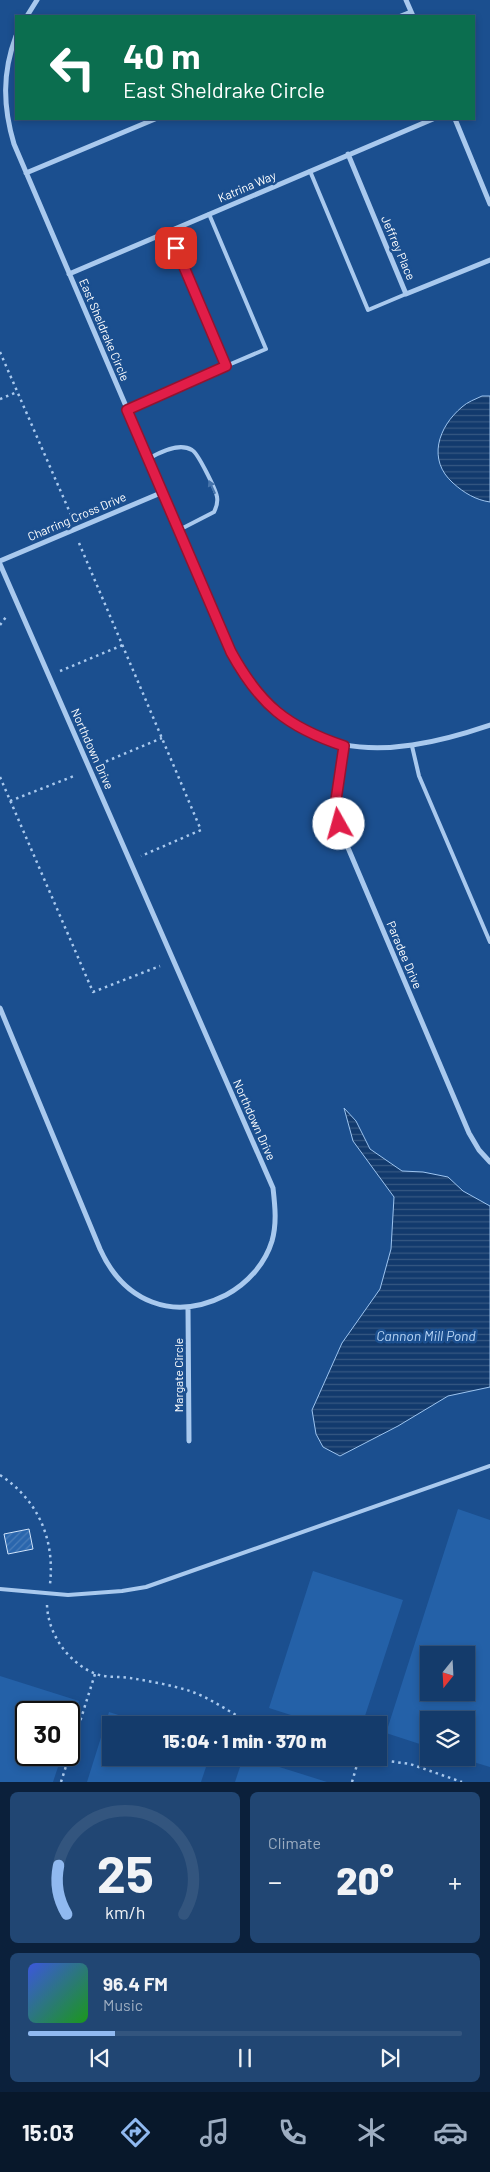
<!DOCTYPE html>
<meta charset="utf-8">
<style>
body{margin:0;font-family:Barlow,sans-serif;background:#214673;color:#f1f3f6;height:100vh;display:flex;flex-direction:column;font-size:19px;white-space:nowrap}
*{box-sizing:border-box;margin:0}
p{font-size:16px;color:#9dadc1}
.icon{flex:none;width:28px;height:28px;fill:none;stroke:currentColor;stroke-width:2;stroke-linecap:round;stroke-linejoin:round}
.map{position:relative;height:1782px;overflow:hidden}
.panel{display:flex;flex-direction:column;gap:10px;padding:10px;background:#0b203b;flex:1}
.panel>*{flex:none}
.top-card{position:absolute;left:15px;top:15px;width:460px;height:105px;border-radius:0px;box-shadow:0 2px 8px #0003,0 0 0 1px #33557e;background:#0b6e4f;color:#fff;overflow:hidden}
.needle{width:32px;rotate:198deg}
.controls{position:absolute;left:420px;top:1646px;display:grid;gap:10px}
.controls a{display:grid;place-items:center;width:55px;height:55px;border-radius:0px;background:#143b6b;box-shadow:0 2px 8px #0003,0 0 0 1px #33557e;font-size:25px}
.speed{position:absolute;left:15px;top:1701px;display:flex;gap:10px;font-size:25px;font-weight:700;text-align:center}
.speed>*{display:grid;place-content:center;width:65px;height:65px;border-radius:50%;background:#143b6b;box-shadow:0 2px 8px #0003,0 0 0 1px #33557e;line-height:1}
.speed .limit{border:2px solid #111;border-radius:8px;background:#fff;color:#111}
.pin{position:absolute;display:grid;place-items:center;width:42px;height:42px;color:#fff;margin:-21px;border-radius:10px;box-shadow:0 2px 8px #0006}
.me{position:absolute;width:55px;margin:-28px;rotate:353deg;stroke-linejoin:round;filter:drop-shadow(0 0 4px #0008)}
.turn{display:flex;align-items:center;gap:18px;height:105px;padding:0 25px;font-size:22px}
.turn .icon{width:65px;height:65px;stroke-width:2.5}
.turn b{display:block;font-size:35px;line-height:42px}
.big{font-size:38px;font-weight:800;line-height:1.1}
.panel .tile{flex:1;display:flex;flex-direction:column;justify-content:center;gap:8px;min-width:0;padding:0 18px;border-radius:8px;background:#214673}
.panel .dial{align-items:center;gap:0}
.dial svg{height:130px;overflow:visible;fill:none;stroke:#33557e;stroke-width:7;stroke-linecap:round;text-anchor:middle}
.dial text{fill:#f1f3f6;stroke:none}
.song{display:flex;align-items:center;gap:15px}
.cover{width:60px;height:60px;border-radius:8px;background:linear-gradient(135deg,hsl(230 70% 55%),hsl(120 70% 35%))}
.played{height:5px;border-radius:2px;background:linear-gradient(90deg,#90b9f0 20%,#33557e 20%)}
.keys{display:flex;justify-content:space-around;direction:ltr}
.heat{display:flex;justify-content:space-between;align-items:center;font-size:28px;direction:ltr}
.panel .tiles{flex:1;display:grid;gap:10px;grid-template-columns:1fr 1fr}
.tile:last-child{grid-column:span 2}
.trip{position:absolute;left:102px;top:1716px;width:285px;height:50px;border-radius:0px;background:#143b6b;box-shadow:0 2px 8px #0003,0 0 0 1px #33557e;font-weight:800;line-height:50px;text-align:center}
.tabs{display:flex;height:80px;justify-content:space-around;align-items:center;background:#08182b;color:#9dadc1}
.tabs .icon{width:35px;height:35px}
.tabs .on{color:#90b9f0}
.tabs b{font-size:22px;color:#f1f3f6}
.map>svg:first-child{display:block}
.grass{fill:#2461a8;fill-rule:evenodd}
.water{fill:url(#water-rules);stroke:#9cc4f0}
.building{fill:url(#building-hatch);stroke:#cfe3fa}
.lines{fill:none;stroke-linecap:round;stroke-linejoin:round}
.path{stroke:#a9c9ee;stroke-width:2.5;stroke-dasharray:2.5 4;stroke-linecap:butt}
.service{stroke:#a9c9ee;stroke-width:4}
.minor{stroke:#a9c9ee;stroke-width:5}
.oneway{fill:#4674ac}
.route-casing{stroke:#92132f;stroke-width:12}
.route{stroke:#e11d48;stroke-width:9}
.labels{text-anchor:middle;stroke-width:5;stroke-linejoin:round;paint-order:stroke}
.street-label{font-size:12px;fill:#fff;stroke:#1b4f8f}
.water-label{font-size:14px;font-style:italic;fill:#b5d3f5;stroke:#1b4f8f}
</style>
<div class="map">
<svg width="490" height="1782" viewBox="0 0 490 1782">
<defs>
<pattern id="water-rules" width="6" height="5" patternUnits="userSpaceOnUse" patternTransform="scale(1.25)"><rect width="6" height="5" fill="#123a6d"/><path d="M0 2.5h6" fill="none" stroke="#365883"/></pattern>
<pattern id="building-hatch" width="6" height="6" patternUnits="userSpaceOnUse" patternTransform="scale(1.25)"><rect width="6" height="6" fill="#2a66ad"/><path d="M-1 1l2-2M0 6l6-6M5 7l2-2" fill="none" stroke="#4a7db9"/></pattern>
</defs>
<rect width="100%" height="100%" fill="#1b4f8f"/>
<!-- grass -->
<path class="grass" d="M458,1509L490,1520V1767L460,1758H466V1720H429V1747L386,1733ZM429,1655H466V1692H429Z
M313,1571L403,1600L362,1725H322L269,1708Z
M0,1676L79,1701L69,1734V1712H26V1755H62L53,1782H0Z
M109,1712L150,1725H111V1758H209L201,1782H87Z
M243,1758H251L327,1782H235Z"/>
<!-- water -->
<path class="water" d="M482,396H490V502C476,500 464,493 453,483C427,460 438,427 462,407C467,402 476,399 482,396Z
M344,1108L356,1121L370,1149L402,1171L423,1172L448,1177L463,1191L490,1206V1387L448,1396L398,1426L340,1456L323,1447L316,1434L312,1410L342,1343L380,1289L391,1249L394,1197L353,1141Z"/>
<!-- building -->
<path class="building" d="M29,1529L33,1549L8,1554L4,1534Z"/>
<g class="lines">
<!-- path -->
<path class="path" d="M0,352L71,515
M0,399L17,392
M79,543L201,830L141,856
M0,625L6,617
M60,671L123,645
M100,764L162,738
M0,777L93,992L160,966
M10,801L74,776
M0,1475C38,1500 55,1539 50,1584
M47,1605C48,1634 68,1663 96,1674C107,1678 118,1676 130,1678C149,1681 171,1685 190,1691C213,1699 233,1715 255,1725
M366,1758L410,1764L462,1782
M61,1782L95,1674
M352,1782L359,1758"/>
<!-- service -->
<path class="service" d="M310,171L368,310L406,294
M209,214L266,349L226,366
M148,459C160,452 179,442 192,450C198,453 216,490 217,497C218,502 216,508 214,512L179,530
M412,746L419,776L490,942
M0,1589L68,1595L122,1591L146,1587L490,1466"/>
<!-- minor -->
<path class="minor" d="M406,0L413,16
M27,16L37,0
M401,16L411,12
M16,36C2,73 3,107 14,144L231,652C293,764 381,762 490,725
M455,119L490,204
M348,154L406,294L490,260
M26,173L155,119
M69,274L433,119
M127,410L226,366L169,231
M0,561L163,492
M0,564L273,1188C275,1206 277,1223 272,1241C265,1264 247,1284 226,1295C173,1322 124,1302 100,1249L0,1008
M344,745C338,777 332,805 343,836L469,1133L479,1150L490,1162
M188,1308L189,1441"/>
</g>
<!-- one-way arrows -->
<defs><path id="oneway-solid" d="M-6-.8H1V-3.2L6.5 0L1 3.2V.8H-6Z" transform="scale(1.25)"/></defs>
<use class="oneway" href="#oneway-solid" transform="translate(212 487) rotate(-115)"/>
<g class="lines">
<!-- route casing -->
<g class="route-casing">
<path id="route" d="M176,248L226,366L127,410L231,652C260,705 287,727 344,746L336,800L339,824"/>
</g>
<!-- route -->
<use href="#route" class="route"/>
</g>
<g class="labels">
<!-- street labels -->
<g class="street-label">
<text transform="translate(247 187) rotate(-23)" y="4">Katrina Way</text>
<text transform="translate(398 248) rotate(67)" y="4">Jeffrey Place</text>
<text transform="translate(104 330) rotate(67)" y="4">East Sheldrake Circle</text>
<text transform="translate(77 517) rotate(-23)" y="4">Charring Cross Drive</text>
<text transform="translate(92 749) rotate(66)" y="4">Northdown Drive</text>
<text transform="translate(404 955) rotate(67)" y="4">Paradee Drive</text>
<text transform="translate(254 1120) rotate(66)" y="4">Northdown Drive</text>
<text transform="translate(179 1375) rotate(-90)" y="4">Margate Circle</text>
</g>
<!-- water labels -->
<g class="water-label">
<text x="426" y="1341">Cannon Mill Pond</text>
</g>
</g>
</svg>
<div class="controls">
<a><svg class="needle" viewBox="-14 -14 28 28"><path d="M0-13l5 13h-10z" fill="#e53935"/><path d="M0 13l5-13h-10z" fill="#9dadc1"/></svg></a>
<a><svg class="icon" aria-label="layers" viewBox="0 0 24 24"><path d="M12 4l9 5-9 5-9-5zM3 14l9 5 9-5"/></svg></a>
</div>
<div class="speed"><div class="limit">30</div></div>
<div class="pin" style="left:176px;top:248px;background:#d93025"><svg class="icon" aria-label="arrive" viewBox="0 0 24 24"><path d="M6 21V4h12l-3 4 3 4H6"/></svg></div>
<svg class="me" style="left:339px;top:824px" viewBox="-20 -20 40 40"><circle r="19" fill="#fff"/><path d="M0-13L10 11 0 6-10 11z" fill="#e11d48"/></svg>
<div class="trip">15:04 · 1 min · 370 m</div>
<div class="top-card">
<div class="turn"><svg class="icon" aria-label="left" viewBox="0 0 24 24"><path d="M17 20v-9H6M10 6l-5 5 5 5"/></svg><div><b>40 m</b>East Sheldrake Circle</div></div>
</div>
</div>
<section class="panel">
<div class="tiles">
<div class="tile dial"><svg viewBox="0 0 100 80">
<path d="M14 69A42 42 0 1 1 86 69"/>
<path d="M14 69A42 42 0 0 1 9 39" stroke="#90b9f0"/>
<text x="50" y="56" font-size="32" font-weight="700">25</text>
<text x="50" y="72" font-size="11">km/h</text>
</svg></div>
<div class="tile"><p>Climate</p>
<div class="heat"><a>−</a><b class="big">20°</b><a>+</a></div>
</div>
<div class="tile">
<div class="song"><i class="cover"></i><div><b>96.4 FM</b><p>Music</p></div></div>
<div class="played"></div>
<div class="keys"><svg class="icon" aria-label="previous" viewBox="0 0 24 24"><path d="M18 5L8 12l10 7zM5 5v14"/></svg><svg class="icon" aria-label="pause" viewBox="0 0 24 24"><path d="M8 5v14M16 5v14"/></svg><svg class="icon" aria-label="next" viewBox="0 0 24 24"><path d="M6 5l10 7-10 7zM19 5v14"/></svg></div>
</div>
</div>
</section>
<nav class="tabs">
<b>15:03</b>
<svg class="icon on" aria-label="directions" viewBox="0 0 24 24"><path d="M12 3l9 9-9 9-9-9zM9 14v-3h6M13 9l2 2-2 2"/></svg>
<svg class="icon" aria-label="music" viewBox="0 0 24 24"><path d="M9 18V5l10-2v13"/><circle cx="6" cy="18" r="3"/><circle cx="16" cy="16" r="3"/></svg>
<svg class="icon" aria-label="phone" viewBox="0 0 24 24"><path d="M5 4h4l2 5-3 2q2 4 5 5l2-3 5 2v4C11 20 4 13 5 4z"/></svg>
<svg class="icon" aria-label="climate" viewBox="0 0 24 24"><path d="M12 3v18M4 7l16 10M4 17L20 7"/></svg>
<svg class="icon" aria-label="car" viewBox="0 0 24 24"><path d="M5 17H2v-5l4-1 3-4h7l3 4 3 1v5h-3M9 17h6M6 11h13"/><circle cx="7" cy="17" r="2"/><circle cx="17" cy="17" r="2"/></svg>
</nav>
